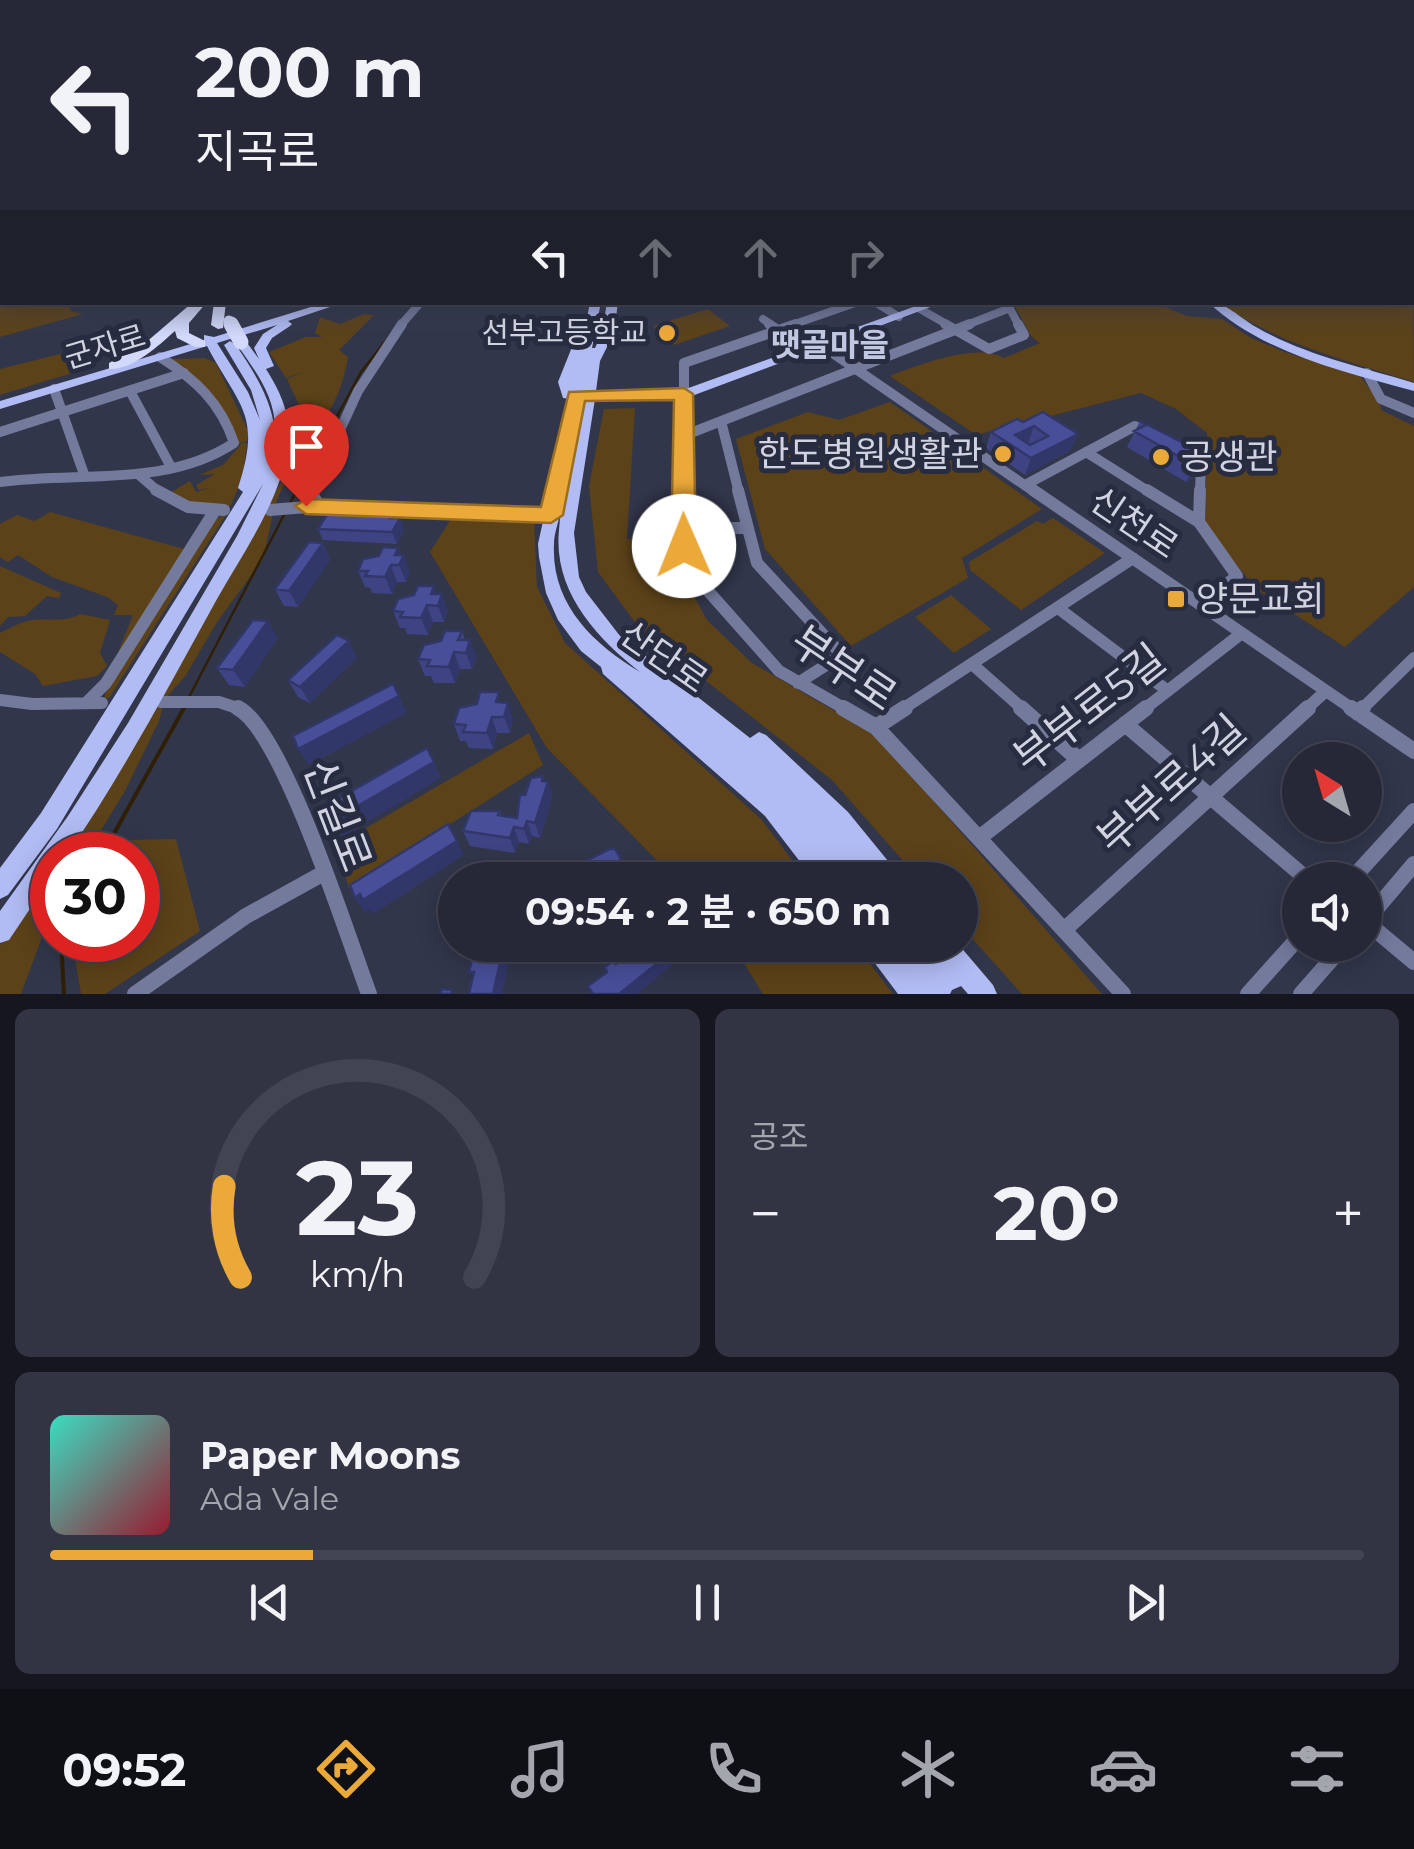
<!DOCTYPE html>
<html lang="ko">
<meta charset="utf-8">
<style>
body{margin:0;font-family:Montserrat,"Noto Sans KR",sans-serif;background:#323443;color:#f1f3f6;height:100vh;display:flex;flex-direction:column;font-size:38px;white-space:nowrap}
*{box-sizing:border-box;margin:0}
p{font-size:32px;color:#a4a6ae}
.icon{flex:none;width:55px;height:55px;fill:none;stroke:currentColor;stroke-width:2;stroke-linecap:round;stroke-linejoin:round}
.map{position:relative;height:994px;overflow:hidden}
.panel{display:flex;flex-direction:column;gap:15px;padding:15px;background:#15161f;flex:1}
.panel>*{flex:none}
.banner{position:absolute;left:0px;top:0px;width:1415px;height:305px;box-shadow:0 5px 25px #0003,0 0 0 2px #424453;background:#262838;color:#f1f3f6;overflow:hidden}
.needle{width:65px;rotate:323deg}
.buttons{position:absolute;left:1282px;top:742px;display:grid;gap:20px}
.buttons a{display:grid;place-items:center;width:100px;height:100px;border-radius:50%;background:#262838;box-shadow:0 5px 25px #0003,0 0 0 2px #424453;font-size:50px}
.speed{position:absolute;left:30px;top:832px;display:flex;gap:20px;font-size:50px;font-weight:700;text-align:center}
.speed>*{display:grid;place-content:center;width:130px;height:130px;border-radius:50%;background:#262838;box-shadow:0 5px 25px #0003,0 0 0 2px #424453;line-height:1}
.speed .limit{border:15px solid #d22;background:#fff;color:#111}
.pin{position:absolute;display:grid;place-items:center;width:85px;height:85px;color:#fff;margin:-102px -42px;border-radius:50% 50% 50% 0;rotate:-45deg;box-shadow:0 0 10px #0007}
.pin .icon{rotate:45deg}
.me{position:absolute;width:110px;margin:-55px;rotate:359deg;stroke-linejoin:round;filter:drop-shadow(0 0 8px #0008)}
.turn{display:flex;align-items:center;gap:35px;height:210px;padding:0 30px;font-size:45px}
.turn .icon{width:130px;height:130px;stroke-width:2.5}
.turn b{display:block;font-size:70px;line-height:85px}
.lanes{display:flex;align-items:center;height:95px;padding:0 30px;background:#0003;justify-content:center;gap:50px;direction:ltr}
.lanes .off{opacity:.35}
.big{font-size:75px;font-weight:700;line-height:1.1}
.panel .card{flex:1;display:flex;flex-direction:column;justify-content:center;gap:15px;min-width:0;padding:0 35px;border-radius:15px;background:#323443}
.panel .dial{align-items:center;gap:0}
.dial svg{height:260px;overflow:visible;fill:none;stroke:#424453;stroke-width:7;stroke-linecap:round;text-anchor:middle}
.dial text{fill:#f1f3f6;stroke:none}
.song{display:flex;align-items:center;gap:30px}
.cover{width:120px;height:120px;border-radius:15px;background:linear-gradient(135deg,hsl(170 70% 55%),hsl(350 70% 35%))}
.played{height:10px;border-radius:5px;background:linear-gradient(90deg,#eba939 20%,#424453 20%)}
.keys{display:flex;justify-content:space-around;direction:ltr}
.heat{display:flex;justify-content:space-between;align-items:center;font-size:55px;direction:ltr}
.panel .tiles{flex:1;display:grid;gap:15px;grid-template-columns:1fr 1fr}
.card:last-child{grid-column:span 2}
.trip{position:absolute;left:438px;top:862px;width:540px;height:100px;border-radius:50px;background:#262838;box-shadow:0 5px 25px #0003,0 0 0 2px #424453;font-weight:700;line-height:100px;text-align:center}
.tab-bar{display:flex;height:160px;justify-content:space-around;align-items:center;background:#0f1016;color:#a4a6ae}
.tab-bar .icon{width:70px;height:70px}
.tab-bar .current{color:#eba939}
.tab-bar b{font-size:45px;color:#f1f3f6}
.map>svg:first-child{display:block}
.green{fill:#5c4219}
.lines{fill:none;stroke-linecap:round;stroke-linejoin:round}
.stream-far1{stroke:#2f1f04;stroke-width:2.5}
.stream{stroke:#2f1f04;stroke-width:4}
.minor-far3{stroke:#747a9c;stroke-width:8}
.minor-far2{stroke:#747a9c;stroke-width:10}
.minor-far1{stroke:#747a9c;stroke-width:12}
.minor{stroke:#747a9c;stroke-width:16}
.major{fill:#b2bcf4;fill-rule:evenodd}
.highway{fill:#d2d9fa;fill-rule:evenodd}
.highway-bridge-far1{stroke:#d2d9fa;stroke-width:11}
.highway-bridge{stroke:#d2d9fa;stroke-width:15}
.wall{fill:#3e4483}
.shaded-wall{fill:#32376a}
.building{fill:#484f98;stroke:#32376a;stroke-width:2.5;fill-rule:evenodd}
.route{fill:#eba939;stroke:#996e25;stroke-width:2.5}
.poi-dot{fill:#eba939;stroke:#282c40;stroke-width:4}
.labels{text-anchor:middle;stroke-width:10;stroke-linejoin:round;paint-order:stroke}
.far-poi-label{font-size:30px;fill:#d1d3e1;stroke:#282c40;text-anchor:end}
.far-street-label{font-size:30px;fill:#d1d3e1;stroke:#282c40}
.far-neighbourhood-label{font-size:32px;font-weight:bold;fill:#c3c8e2;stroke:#282c40}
.poi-label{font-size:35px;fill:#d1d3e1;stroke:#282c40;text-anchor:start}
.street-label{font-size:35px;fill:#d1d3e1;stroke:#282c40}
.near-street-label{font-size:42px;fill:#d1d3e1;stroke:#282c40}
</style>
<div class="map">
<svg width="1414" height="994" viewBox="0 0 1414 994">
<rect width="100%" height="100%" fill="#32364b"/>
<!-- green -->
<path class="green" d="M0,198L2,302L68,303L71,311L83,314L0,337Z
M1413,266L1414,382C1345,360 1279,344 1219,303L1412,302Z
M1013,303H1156L1187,316L1222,319L1251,338L1285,352L1360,376L1380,402L1381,410L1414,426V587L1345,647L1256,589L1205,525L1207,433L1176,409L1141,393L976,435L890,376C918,365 977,342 1004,358L1040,343L1031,336Z
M708,309L730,326L674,345L653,326Z
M364,314L374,315L339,350L348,357C344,384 333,407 319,429H310V413L298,403L287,379L304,372L286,378L269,352L306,337H322L315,333L320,317L340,324Z
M76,350L85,369L0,395V369Z
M205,358L216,363L249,433L247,441L238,444C225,405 205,382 171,359Z
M890,402L1042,509L962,558L968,578L851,646L765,549L736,439L808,412L839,420Z
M295,405L308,415L300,450L275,504L263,559L217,622L186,675L165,699L159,721L126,789L86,855H60L284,477L296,439Z
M635,408L627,539L665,543L707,620L752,663L876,735L1102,994H1022L960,925V880H920L832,780L640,629L598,572L589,486L604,409Z
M242,443H247L244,466L247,467L230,507L192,505L168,494L190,481L196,492L210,488L199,490L196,485L215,474L199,475L223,465Z
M50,512L184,549L117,655L133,615H114L118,605L107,597L52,577L18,555L8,562L0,557V524L17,515L35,521Z
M227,513L109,698L104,699L106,691L214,520Z
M455,513L534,521L537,587L565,643L761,819L807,880H676L547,748L430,552Z
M1053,518L1105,553L1021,610L970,570L969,562L1037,521L1043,524Z
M0,566L61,593L59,598L47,596L25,616L8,617L0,626Z
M951,595L991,629L954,653L915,617Z
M81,614L110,620L100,653L107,666L97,676L43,686L35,674L0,652V633C10,628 20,622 32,620C51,618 62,623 81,614Z
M529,733L543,765L349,888L335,846Z
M176,839L200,931L105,994H81L76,964L77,940H138V855H117L127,840Z
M52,867V910L21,994H0V945Z
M733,945H856L893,994H763Z"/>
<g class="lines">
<!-- stream-far1 -->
<path class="stream-far1" d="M290,503L361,372L415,304
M188,699L284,515
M183,710L185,706"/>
<!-- stream -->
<path class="stream" d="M102,855L184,708
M61,940L64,994"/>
<!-- minor-far3 -->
<path class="minor-far3" d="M875,302L899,317
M1008,305L1019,326
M920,309L950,326
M763,319L773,326
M400,326L421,302
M789,326L858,302
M964,326L1010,308"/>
<!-- minor-far2 -->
<path class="minor-far2" d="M769,324L806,350
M945,324L989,349L1024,335L1018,324
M821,345L1036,493
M1367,373L1381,399L1414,413
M54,389L85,477
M130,391L171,467
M721,421L739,493
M0,432L184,373
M683,436L970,324
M1086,452L1151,493
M1187,456L1201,464L1200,493
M138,474L160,493
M0,482C78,471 166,488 234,443C221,403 195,379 160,357
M1025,485L1135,426L1149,434
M311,493L358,391L402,324
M684,493V363L796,324"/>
<!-- minor-far1 -->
<path class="minor-far1" d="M156,490L188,507L224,510
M310,490L319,506
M684,490V546L694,575L779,671L847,710
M738,490L757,563L842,655L798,683
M1033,490L1354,710
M1147,490L1199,522
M1200,490L1199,522L1237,576L1201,605
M270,510L319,506L551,515
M683,528H747
M1058,608L1168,691
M972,664L1024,710
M0,700L32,704L102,703
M161,702H219L243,710
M86,703L106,683L214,512
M901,710L1133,558
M1143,710L1242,633
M1305,710L1326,691
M1361,710L1414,658"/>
<!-- minor -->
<path class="minor" d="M238,708C283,731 348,938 369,994
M843,708L876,727L1123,994
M1021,708L1079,760
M1351,708L1414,751
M1358,713L1363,708
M1125,724L1308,880
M876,727L905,708
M979,838L1146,708
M1351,880L1414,811
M1365,921L1414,962
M1365,922L1414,864
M1064,930L1308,708
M135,994L246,916L322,874
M1248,994L1300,936
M1301,994L1344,945"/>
<!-- major -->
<path class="major" d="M327,302H345L288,321L292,324L290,326L272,338L266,348L274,366L266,369C282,394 292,418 288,448C279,503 244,551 217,599C169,686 123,773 67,855H52V876L9,940L0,943V911L68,816L128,723L237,536L263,484L57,829L8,895L0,899V868L41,813L243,492L238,488C262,414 240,408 207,346L0,409V401L204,340V335L214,337ZM277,325L263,334L254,348L259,359L245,340H237L235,342C254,369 276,396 275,431C271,398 254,372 236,345L230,341L224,345L251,390L260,420L248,392L217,343Z
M590,302H601L592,348H595L602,333L607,302H618L614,333L600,361L596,391L683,390L927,302H944L689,397L595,399L574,533L579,577L586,592L620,636L750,738L759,732L766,735L848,812L897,872L901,880H814L765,816L603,674L601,667L581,651L558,620L546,593L539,557L538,544L570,399L563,398L558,382L574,342L583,339ZM575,438C569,468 561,499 559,530C553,591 596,637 640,672C593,644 551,604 554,544C554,534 558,524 560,514C565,489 570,463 575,438Z
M1208,302C1226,302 1240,318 1256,327C1304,355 1361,367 1414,383V391C1344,372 1262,353 1208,302Z
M865,945H959L993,985L997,994H968L961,986L952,990L950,994H898L868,954Z"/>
<!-- highway -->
<path class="highway" d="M193,302H207L189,323V333L205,341V347H195L177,338L175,331C158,346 133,370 109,369V363L144,344Z
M214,302H226L223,328L218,329L211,325Z"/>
<!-- highway-bridge-far1 -->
<path class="highway-bridge-far1" d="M229,321L232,326"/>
<!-- highway-bridge -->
<path class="highway-bridge" d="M231,324L241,342"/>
</g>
<!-- wall -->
<path class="wall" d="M1043,412L1071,450L1025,475L986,448L991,432L1023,422Z
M1140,421L1201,452L1198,459L1201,462L1192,478L1186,482L1127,447Z
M394,511L404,530L397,544L323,540L318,529Z
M323,543L330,560L298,607L284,606L275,589Z
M401,555L410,572L406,582H397L392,594L372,593L370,588L365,587L358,571L379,556Z
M437,594L448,611L444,622H433L428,635L407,634L405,628H400L393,611Z
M462,631L465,640H470L476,657L472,669H460L455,683H434L431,676H425L418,659L441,641Z
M278,638L245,687L229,685L217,668Z
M357,658L310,703L298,697L288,680Z
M502,703L513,719L510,733H497L493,749L469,748L466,741H460L454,724Z
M545,781L548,782L552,797L540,838L532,836L529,844L519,842L515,853L470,846L463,831L500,811L501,816L517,818L525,795Z"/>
<!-- shaded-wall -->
<path class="shaded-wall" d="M1034,426L1028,443L1015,435Z
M1078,434L1071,450L1025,475L1031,458Z
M1201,462L1192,478L1186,482L1194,465Z
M394,511L398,522L400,518L404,530L397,544L392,532L390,518Z
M323,543L330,560L298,607L289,591Z
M398,548L402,559L404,555L410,572L406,582L395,555Z
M391,565L397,582L392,594L385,577Z
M434,586L439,602L442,594L448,611L444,622L438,606L431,594Z
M427,605L433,622L428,635L421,618Z
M268,621L278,638L245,687L233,670Z
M470,640L476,657L472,669L466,653Z
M349,641L357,658L310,703L300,687Z
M454,652L460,669L455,683L449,667Z
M399,696L407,713L309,765L298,749Z
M508,703L513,719L510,733L504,717Z
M492,717L497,733L493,749L487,733Z
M434,762L441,778L339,839L328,823Z
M543,776L546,787L548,782L552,797L540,838L535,823Z
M527,821L532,836L529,844L524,829Z
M514,827L519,842L515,853L510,838Z
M457,841L464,855L373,914L369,909L365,912L355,898Z
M621,859L623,873L621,875L622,880H603L617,862Z
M501,945H508L511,953L502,994H493Z
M680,945H690V950L637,994H619Z"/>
<!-- building -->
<path class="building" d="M1043,412L1078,434L1031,458L991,432L1017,419L1023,422ZM1034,426L1048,436L1030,445L1015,435Z
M1140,421L1201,452L1197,458L1201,462L1194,465L1134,431L1146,425Z
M331,508L394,511L390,518H400L392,532L318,529Z
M309,542L323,543L289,591L275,589Z
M383,547L398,548L395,555H404L399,565H391L385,577L365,576L368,571H358L363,559L379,556Z
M418,586H434L431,594H442L438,606L427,605L421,618L400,617L403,612L393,611L398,599L414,595Z
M253,620L268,621L233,670L217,668Z
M445,631H462L458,640H470L466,653L454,652L449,667L427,666L430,660L418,659L424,645L441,641Z
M337,635L349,641L300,687L288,680Z
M393,684L399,696L298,749L293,736Z
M480,692H499L496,702L508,703L504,717H492L487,733L463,732L466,725L454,724L459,708L477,704Z
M427,748L434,762L328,823L322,808Z
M543,776L542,781L548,782L535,823L527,821L524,829L514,827L510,838L463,831L471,811H500L498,815L517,818L520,794L525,795L531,778Z
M448,824L457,841L363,900L360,894L355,898L350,885Z
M610,849H615L621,859L617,862L620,867L603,880H566L585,867L582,863Z
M481,945H504L493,994H469L474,972H469L472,960H478Z
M641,945H680L619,994H593L588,986L607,972L605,967L614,960L616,964Z
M442,989L452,990L451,994H440Z"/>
<!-- sky -->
<linearGradient id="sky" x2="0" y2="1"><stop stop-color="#1c1e29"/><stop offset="0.59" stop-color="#49526c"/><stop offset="1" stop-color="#49526c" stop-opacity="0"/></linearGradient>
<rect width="1414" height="337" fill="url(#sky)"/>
<!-- route -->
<path class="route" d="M684,388L693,394L696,546L692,552H675L671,546L674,400L585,401L563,515L551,523L306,514L295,506L306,499L541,507L569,392Z"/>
<!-- markers -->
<g class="poi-dot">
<circle cx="667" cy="333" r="10"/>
<circle cx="1003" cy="454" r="10"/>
<circle cx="1161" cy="457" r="10"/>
<rect x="1166" y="589" width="20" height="20" rx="5"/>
</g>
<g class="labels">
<!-- far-poi labels -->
<g class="far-poi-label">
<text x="647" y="343">선부고등학교</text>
</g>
<!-- far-street labels -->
<g class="far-street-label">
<text transform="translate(105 347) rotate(-17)" y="10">군자로</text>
</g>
<!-- far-neighbourhood labels -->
<g class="far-neighbourhood-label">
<text x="830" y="356">땟골마을</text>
</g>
<!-- poi labels -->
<g class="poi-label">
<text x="983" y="466" text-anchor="end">한도병원생활관</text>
<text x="1181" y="469">공생관</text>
<text x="1196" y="611">양문교회</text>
</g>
<!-- street labels -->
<g class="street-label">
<text transform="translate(1134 523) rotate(34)" y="12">신천로</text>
<text transform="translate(664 657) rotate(35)" y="12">산단로</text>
</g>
<!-- near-street labels -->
<g class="near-street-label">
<text transform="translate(844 668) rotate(34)" y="15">부부로</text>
<text transform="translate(1089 708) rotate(-38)" y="15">부부로5길</text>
<text transform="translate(1171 784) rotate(-42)" y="15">부부로4길</text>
<text transform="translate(338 815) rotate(69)" y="15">신길로</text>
</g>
</g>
</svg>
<div class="buttons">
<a><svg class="needle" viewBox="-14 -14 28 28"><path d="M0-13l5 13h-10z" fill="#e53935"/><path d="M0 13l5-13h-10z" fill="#a4a6ae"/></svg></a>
<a><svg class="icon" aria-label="sound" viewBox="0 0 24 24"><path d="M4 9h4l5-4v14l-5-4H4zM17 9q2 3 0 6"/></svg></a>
</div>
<div class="speed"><div class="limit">30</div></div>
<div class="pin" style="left:306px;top:506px;background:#d93025"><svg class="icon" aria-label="arrive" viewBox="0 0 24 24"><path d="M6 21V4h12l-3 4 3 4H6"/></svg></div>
<svg class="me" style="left:684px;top:546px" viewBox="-20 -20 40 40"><circle r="19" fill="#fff"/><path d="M0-13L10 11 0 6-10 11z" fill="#eba939"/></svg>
<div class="trip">09:54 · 2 분 · 650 m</div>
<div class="banner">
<div class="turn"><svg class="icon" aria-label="left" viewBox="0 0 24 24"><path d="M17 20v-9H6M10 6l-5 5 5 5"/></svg><div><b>200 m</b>지곡로</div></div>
<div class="lanes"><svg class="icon" aria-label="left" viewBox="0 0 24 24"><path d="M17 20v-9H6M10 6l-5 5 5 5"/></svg><svg class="icon off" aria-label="ahead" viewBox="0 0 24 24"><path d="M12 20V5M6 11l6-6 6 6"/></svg><svg class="icon off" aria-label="ahead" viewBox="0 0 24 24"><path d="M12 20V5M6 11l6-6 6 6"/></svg><svg class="icon off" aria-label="right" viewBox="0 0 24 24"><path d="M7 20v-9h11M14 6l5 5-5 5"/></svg></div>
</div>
</div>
<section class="panel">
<div class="tiles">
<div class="card dial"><svg viewBox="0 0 100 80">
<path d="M14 69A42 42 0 1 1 86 69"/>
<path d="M14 69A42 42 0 0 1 9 41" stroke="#eba939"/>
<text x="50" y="56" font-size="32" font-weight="700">23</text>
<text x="50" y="72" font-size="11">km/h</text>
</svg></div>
<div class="card"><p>공조</p>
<div class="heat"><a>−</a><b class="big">20°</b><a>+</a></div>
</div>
<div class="card">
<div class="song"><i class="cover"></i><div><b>Paper Moons</b><p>Ada Vale</p></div></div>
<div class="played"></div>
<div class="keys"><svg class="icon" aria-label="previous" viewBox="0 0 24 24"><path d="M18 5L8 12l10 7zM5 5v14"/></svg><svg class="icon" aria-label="pause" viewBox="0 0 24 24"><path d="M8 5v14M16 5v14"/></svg><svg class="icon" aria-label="next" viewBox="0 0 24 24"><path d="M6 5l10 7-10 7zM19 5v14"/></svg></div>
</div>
</div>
</section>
<nav class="tab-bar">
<b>09:52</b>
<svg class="icon current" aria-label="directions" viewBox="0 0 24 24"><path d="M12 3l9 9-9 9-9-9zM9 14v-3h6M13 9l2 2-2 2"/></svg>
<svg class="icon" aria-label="music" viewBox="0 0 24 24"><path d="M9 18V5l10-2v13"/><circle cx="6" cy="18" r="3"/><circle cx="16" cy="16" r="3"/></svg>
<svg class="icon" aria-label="phone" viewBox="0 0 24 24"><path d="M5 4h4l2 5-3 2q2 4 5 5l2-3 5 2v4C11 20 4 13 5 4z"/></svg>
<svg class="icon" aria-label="climate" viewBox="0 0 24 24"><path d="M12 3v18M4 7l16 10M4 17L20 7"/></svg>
<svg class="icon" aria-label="car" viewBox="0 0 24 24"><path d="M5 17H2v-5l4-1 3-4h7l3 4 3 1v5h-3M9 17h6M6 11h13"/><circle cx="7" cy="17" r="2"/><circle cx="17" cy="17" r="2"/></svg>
<svg class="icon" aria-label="filters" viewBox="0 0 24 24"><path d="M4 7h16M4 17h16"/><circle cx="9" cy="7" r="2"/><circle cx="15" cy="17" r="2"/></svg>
</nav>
